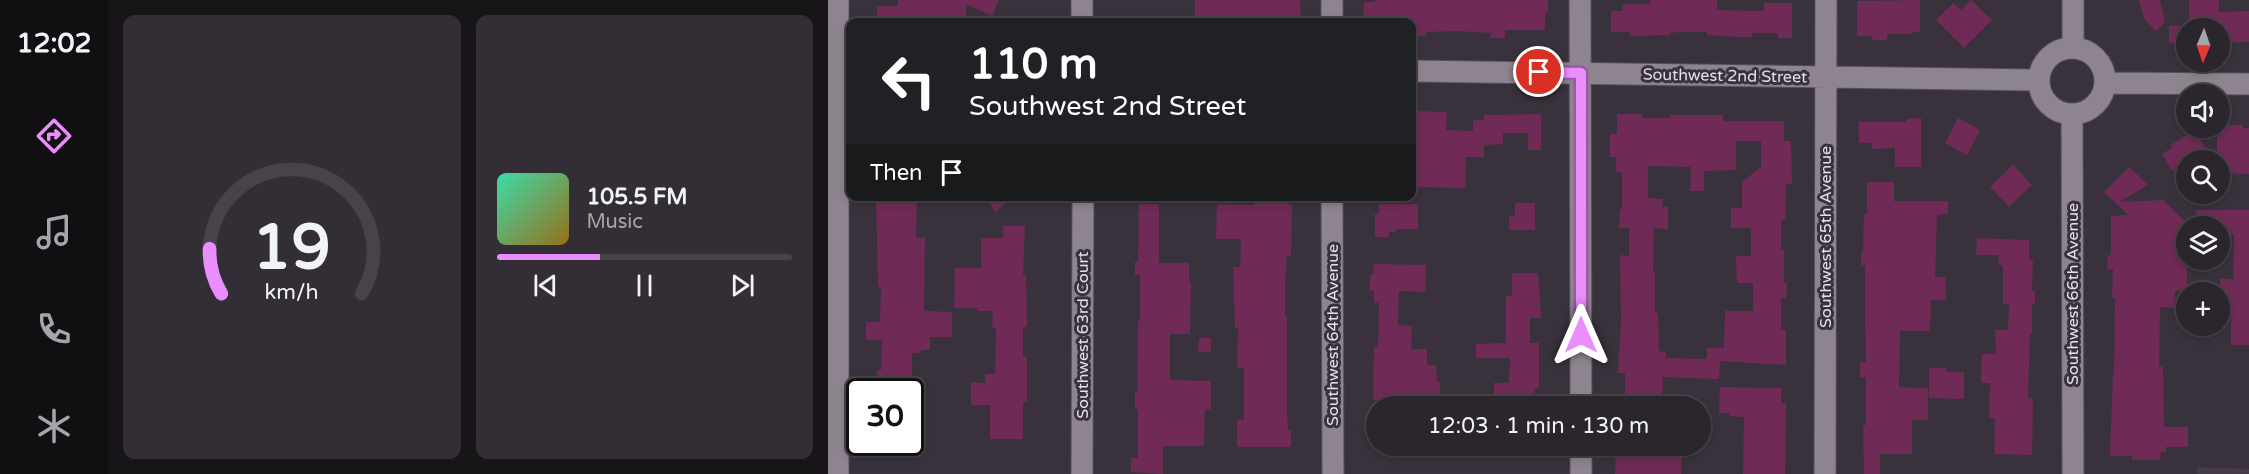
<!DOCTYPE html>
<meta charset="utf-8">
<style>
body{margin:0;font-family:"Varela Round",sans-serif;background:#332e35;color:#f1f3f6;height:100vh;display:flex;flex-direction:column;font-size:22px;white-space:nowrap}
*{box-sizing:border-box;margin:0}
p{font-size:20px;color:#a6a5aa}
.icon{flex:none;width:33px;height:33px;fill:none;stroke:currentColor;stroke-width:2;stroke-linecap:round;stroke-linejoin:round}
.map{position:relative;flex:1;overflow:hidden}
.side{display:flex;flex-direction:column;gap:15px;padding:15px;background:#181519;width:720px}
.side>*{flex:none}
.top-card{position:absolute;left:18px;top:18px;width:570px;height:183px;border-radius:12px;box-shadow:0 3px 9px #0003,0 0 0 2px #474349;background:#202124;color:#fff;overflow:hidden}
.needle{width:39px;rotate:182deg}
.fabs{position:absolute;left:1348px;top:18px;display:grid;gap:12px}
.fabs a{display:grid;place-items:center;width:54px;height:54px;border-radius:50%;background:#2b262d;box-shadow:0 3px 9px #0003,0 0 0 2px #474349;font-size:30px}
.speed{position:absolute;left:18px;top:378px;display:flex;gap:12px;font-size:30px;font-weight:700;text-align:center}
.speed>*{display:grid;place-content:center;width:78px;height:78px;border-radius:50%;background:#2b262d;box-shadow:0 3px 9px #0003,0 0 0 2px #474349;line-height:1}
.speed .limit{border:3px solid #111;border-radius:9px;background:#fff;color:#111}
.pin{position:absolute;display:grid;place-items:center;width:51px;height:51px;color:#fff;margin:-26px;border:3px solid #fff;border-radius:50%;box-shadow:0 2px 6px #0007}
.me{position:absolute;width:66px;margin:-33px;rotate:0deg;stroke-linejoin:round;filter:drop-shadow(0 0 4px #0008)}
.turn{display:flex;align-items:center;gap:21px;height:126px;padding:0 24px;font-size:27px}
.turn .icon{width:78px;height:78px;stroke-width:2.5}
.turn b{display:block;font-size:42px;line-height:51px}
.then{display:flex;align-items:center;height:57px;padding:0 24px;background:#0003;gap:12px;font-size:22px}
.side .tile{flex:1;display:flex;flex-direction:column;justify-content:center;gap:9px;min-width:0;padding:0 21px;border-radius:12px;background:#332e35}
.side .dial{align-items:center;gap:0}
.dial svg{height:156px;overflow:visible;fill:none;stroke:#474349;stroke-width:7;stroke-linecap:round;text-anchor:middle}
.dial text{fill:#f1f3f6;stroke:none}
.song{display:flex;align-items:center;gap:18px}
.cover{width:72px;height:72px;border-radius:9px;background:linear-gradient(135deg,hsl(160 70% 55%),hsl(40 70% 35%))}
.played{height:6px;border-radius:3px;background:linear-gradient(90deg,#ea8dfd 35%,#474349 35%)}
.keys{display:flex;justify-content:space-around;direction:ltr}
.side .tiles{flex:1;display:grid;gap:15px;grid-template-columns:repeat(2,1fr)}
.trip{position:absolute;left:538px;top:396px;width:345px;height:60px;border-radius:30px;background:#2b262d;box-shadow:0 3px 9px #0003,0 0 0 2px #474349;font-weight:600;line-height:60px;text-align:center}
main{display:flex;flex:1;min-height:0}
.tabs{display:flex;flex-direction:column;width:108px;justify-content:space-around;align-items:center;background:#110f12;color:#a6a5aa}
.tabs .icon{width:42px;height:42px}
.tabs .selected{color:#ea8dfd}
.tabs b{font-size:27px;color:#f1f3f6}
.map>svg:first-child{display:block}
.built{fill:#463b4a}
.building{fill:#6f2b55;fill-rule:evenodd}
.lines{fill:none;stroke-linecap:round;stroke-linejoin:round}
.minor-casing{stroke:#57515a;stroke-width:23}
.minor{stroke:#8d8490;stroke-width:21}
.route-casing{stroke:#985ca4;stroke-width:15}
.route{stroke:#ea8dfd;stroke-width:10}
.labels{text-anchor:middle;stroke-width:6;stroke-linejoin:round;paint-order:stroke}
.street-label{font-size:16px;fill:#e4dfe6;stroke:#39323c}
</style>
<main>
<nav class="tabs">
<b>12:02</b>
<svg class="icon selected" aria-label="directions" viewBox="0 0 24 24"><path d="M12 3l9 9-9 9-9-9zM9 14v-3h6M13 9l2 2-2 2"/></svg>
<svg class="icon" aria-label="music" viewBox="0 0 24 24"><path d="M9 18V5l10-2v13"/><circle cx="6" cy="18" r="3"/><circle cx="16" cy="16" r="3"/></svg>
<svg class="icon" aria-label="phone" viewBox="0 0 24 24"><path d="M5 4h4l2 5-3 2q2 4 5 5l2-3 5 2v4C11 20 4 13 5 4z"/></svg>
<svg class="icon" aria-label="climate" viewBox="0 0 24 24"><path d="M12 3v18M4 7l16 10M4 17L20 7"/></svg>
</nav>
<section class="side">
<div class="tiles">
<div class="tile dial"><svg viewBox="0 0 100 80">
<path d="M14 69A42 42 0 1 1 86 69"/>
<path d="M14 69A42 42 0 0 1 8 46" stroke="#ea8dfd"/>
<text x="50" y="56" font-size="32" font-weight="700">19</text>
<text x="50" y="72" font-size="11">km/h</text>
</svg></div>
<div class="tile">
<div class="song"><i class="cover"></i><div><b>105.5 FM</b><p>Music</p></div></div>
<div class="played"></div>
<div class="keys"><svg class="icon" aria-label="previous" viewBox="0 0 24 24"><path d="M18 5L8 12l10 7zM5 5v14"/></svg><svg class="icon" aria-label="pause" viewBox="0 0 24 24"><path d="M8 5v14M16 5v14"/></svg><svg class="icon" aria-label="next" viewBox="0 0 24 24"><path d="M6 5l10 7-10 7zM19 5v14"/></svg></div>
</div>
</div>
</section>
<div class="map">
<svg width="1421" height="474" viewBox="0 0 1421 474">
<rect width="100%" height="100%" fill="#39323c"/>
<!-- built -->
<path class="built" d="M1369,467L1421,469V474H1369Z"/>
<!-- building -->
<path class="building" d="M70,0H171L164,16L138,4V22H49V6H70Z
M367,0H472L473,20L471,22H374L373,17H367Z
M547,0H720V13H717V30H677V38H662L663,33L629,31L598,32V36H584V22H535L536,2H547Z
M822,0H889V10L936,11V3H964V38H950V33H924V37H909L879,35V32H851L842,33V35L802,36V32H783V11H795V4H822Z
M1092,0V32H1084V34H1059V40H1044V36H1029V1Z
M1143,0L1164,20L1136,48L1108,20L1125,3L1133,10Z
M1311,0H1332L1337,22L1328,31L1316,18Z
M1361,0H1391V12L1421,11V42L1392,43V28H1361Z
M1341,26H1353V43H1341Z
M585,111L619,112L618,130L645,131V120H656V115L713,114V150H700V133H675V144L656,145V157H638L637,188L584,187Z
M789,114H814V118H842V115H895V121H956V141H963L964,184H958L957,220H953V250H956V283H959L958,298H953V330H958V365L892,361L891,379L835,377L834,406H797V373H790L793,321L792,255L801,256V228H791L792,209H794V172H788V157H782V134H789ZM908,141H933V167L914,182V208H903V228H923V256H908L909,283H925V311H897L896,348H879V359L838,358V352L831,351L830,313H827V272H825L826,228L840,229V207H834L835,199L820,198V166L863,167L862,191H876V171L908,170Z
M1093,118V167H1067V148L1044,149V143H1031L1030,122H1078V119Z
M1130,118L1152,130L1139,155L1117,143Z
M1392,125H1415V128H1421V174L1392,173V160H1389V128H1392Z
M1366,130L1384,160H1359L1344,171L1334,154L1344,148L1343,145Z
M1185,165L1204,185L1181,207L1162,187Z
M1301,167L1320,185L1291,202L1335,200L1359,224V291H1347L1346,308L1332,307L1331,367H1335L1336,427H1360V447H1338V452H1333L1332,460H1304V456H1282L1285,374H1286L1287,298H1284L1285,269H1279L1280,255H1283V216L1300,215L1276,192Z
M1039,182H1066V201H1120V214L1109,215L1107,277H1117L1118,300H1103L1102,331H1072L1071,387L1100,388V420H1084V454H1052V474H1036L1035,425H1038V377H1032V362H1038V334H1037V265H1033V251H1035L1036,214H1039Z
M48,196H89L88,238L97,237L96,311L124,312V337H102V350H93V353H84V388H76V392H48L49,370H53L54,340H38V322H52L53,287H50Z
M155,196H185L168,212Z
M426,196H460V204H464L463,256H459L457,284V316H459V415L460,430H463V447H409V420H416V368L409,367L410,328H407L405,267H412L413,239H388L389,204L426,205Z
M687,203H707V230H681V216H687Z
M311,204H331V263H361V282H363L362,334H342V380L383,381V409H377L376,446H335V474L303,472V458H310V409H307V391H309L310,321H312V275H307V262H310Z
M551,204H590V229H568V232H561V237H547V214H551Z
M1367,210H1421V345H1403V308H1392V279H1405L1406,234L1392,235V226H1376Z
M175,226H197L195,275H198L199,327H195V357H199V402H195V439H162V405H143V382L157,383V374H167L168,328H164L165,311H150V308H126L127,268H153V238H175Z
M1149,238L1201,240V260H1205L1204,291H1207V304H1204V334H1202L1201,364L1200,398H1205L1204,455L1166,454L1167,419L1161,418L1162,383H1153L1154,354H1168L1167,330H1180L1181,304H1175V265H1170L1171,255H1148Z
M546,264L598,265L597,292L571,291L570,325L584,326L583,349H599V365H608L609,382H612V400H545L546,347H550L551,303H546V291H542V275H545Z
M684,273H710L713,318H702V343H711V388H707L706,404L666,401V383H681L682,358H648V344L678,343V296H684Z
M371,338H383V352H370Z
M1101,368H1118V372H1136V399L1101,398Z
M892,387L953,388V403H958L957,474H915L916,417L902,416V413H891Z
M788,446H854L853,474H787Z"/>
<g class="lines">
<!-- minor casing -->
<g class="minor-casing">
<path id="minor" d="M504,0V22
M752,0L753,406
M1245,0V48
M254,22V0
M1211 81a33 33 0 1 1 66 0a33 33 0 1 1-66 0Z
M584,71L1211,80
M1278,83L1421,84
M1244,115L1245,474
M504,196L505,474
M10,474V0
M254,474L255,196
M753,474V446
M997,474L998,0"/>
</g>
<!-- minor -->
<use href="#minor" class="minor"/>
</g>
<g class="lines">
<!-- route casing -->
<g class="route-casing">
<path id="route" d="M711,72L753,73V335"/>
</g>
<!-- route -->
<use href="#route" class="route"/>
</g>
<g class="labels">
<!-- street labels -->
<g class="street-label">
<text transform="translate(897 75) rotate(1)" y="6">Southwest 2nd Street</text>
<text transform="translate(997 237) rotate(-90)" y="6">Southwest 65th Avenue</text>
<text transform="translate(1244 294) rotate(-90)" y="6">Southwest 66th Avenue</text>
<text transform="translate(254 335) rotate(-90)" y="6">Southwest 63rd Court</text>
<text transform="translate(504 335) rotate(-90)" y="6">Southwest 64th Avenue</text>
</g>
</g>
</svg>
<div class="fabs">
<a><svg class="needle" viewBox="-14 -14 28 28"><path d="M0-13l5 13h-10z" fill="#e53935"/><path d="M0 13l5-13h-10z" fill="#a6a5aa"/></svg></a>
<a><svg class="icon" aria-label="sound" viewBox="0 0 24 24"><path d="M4 9h4l5-4v14l-5-4H4zM17 9q2 3 0 6"/></svg></a>
<a><svg class="icon" aria-label="search" viewBox="0 0 24 24"><circle cx="10" cy="10" r="6"/><path d="M15 15l6 6"/></svg></a>
<a><svg class="icon" aria-label="layers" viewBox="0 0 24 24"><path d="M12 4l9 5-9 5-9-5zM3 14l9 5 9-5"/></svg></a>
<a>+</a>
</div>
<div class="speed"><div class="limit">30</div></div>
<div class="pin" style="left:711px;top:72px;background:#d93025"><svg class="icon" aria-label="arrive" viewBox="0 0 24 24"><path d="M6 21V4h12l-3 4 3 4H6"/></svg></div>
<svg class="me" style="left:753px;top:335px" viewBox="-20 -20 40 40"><path d="M0-17L14 15 0 8-14 15z" fill="#ea8dfd" stroke="#fff" stroke-width="4"/></svg>
<div class="trip">12:03 · 1 min · 130 m</div>
<div class="top-card">
<div class="turn"><svg class="icon" aria-label="left" viewBox="0 0 24 24"><path d="M17 20v-9H6M10 6l-5 5 5 5"/></svg><div><b>110 m</b>Southwest 2nd Street</div></div>
<div class="then">Then<svg class="icon" aria-label="arrive" viewBox="0 0 24 24"><path d="M6 21V4h12l-3 4 3 4H6"/></svg></div>
</div>
</div>
</main>
